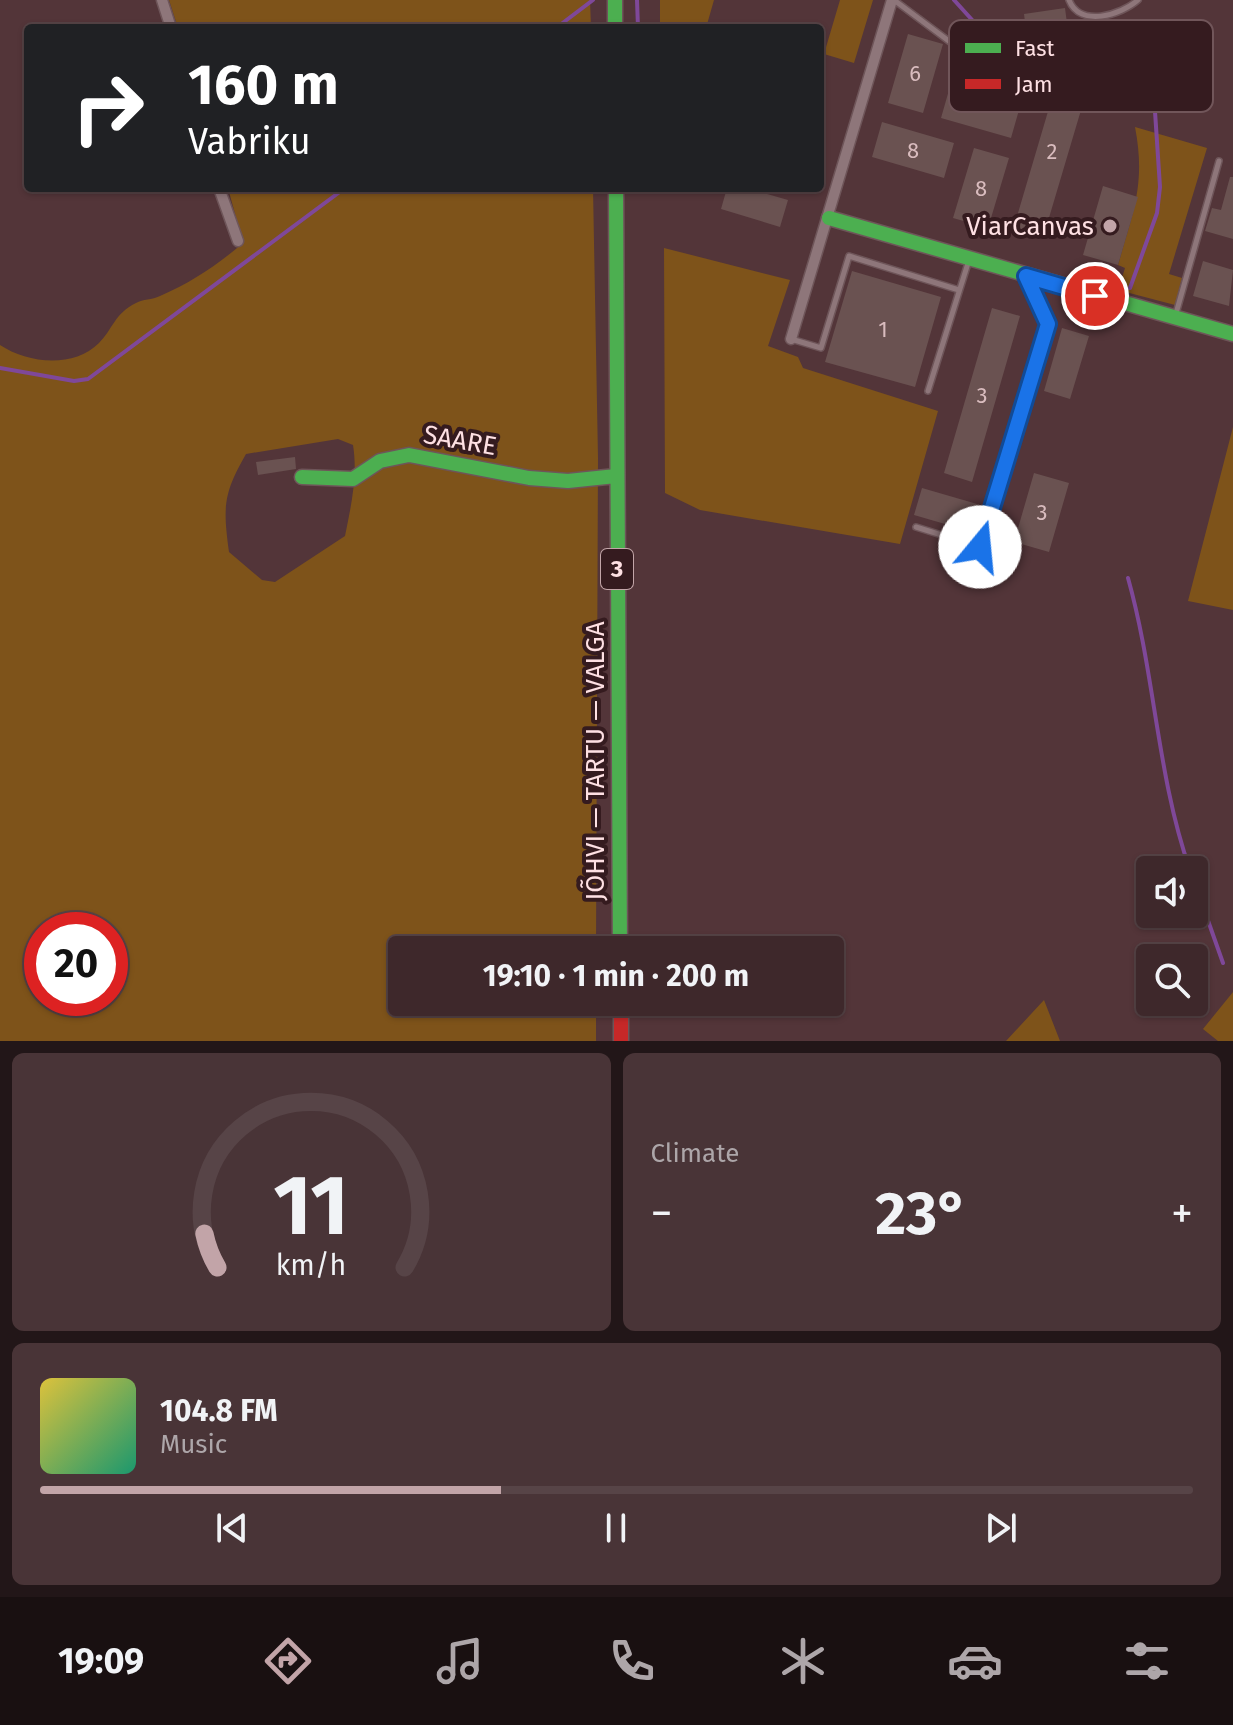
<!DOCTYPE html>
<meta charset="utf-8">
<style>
body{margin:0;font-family:"Fira Sans",sans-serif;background:#493437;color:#f1f3f6;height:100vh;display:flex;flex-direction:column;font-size:30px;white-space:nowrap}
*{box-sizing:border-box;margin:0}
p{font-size:26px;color:#ada6a9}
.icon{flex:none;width:44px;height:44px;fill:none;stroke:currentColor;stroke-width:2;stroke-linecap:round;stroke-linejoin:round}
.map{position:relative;height:1041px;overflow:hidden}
.side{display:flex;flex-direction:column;gap:12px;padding:12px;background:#221618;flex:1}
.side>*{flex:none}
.top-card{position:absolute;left:24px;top:24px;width:800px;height:168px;border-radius:8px;box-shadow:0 2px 6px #0004,0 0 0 2px #574447;background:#202124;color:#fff;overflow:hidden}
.buttons{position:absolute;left:1136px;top:856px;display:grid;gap:16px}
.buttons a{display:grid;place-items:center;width:72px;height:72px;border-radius:8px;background:#3e282b;box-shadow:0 2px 6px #0004,0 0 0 2px #574447;font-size:40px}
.speed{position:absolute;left:24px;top:912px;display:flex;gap:16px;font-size:40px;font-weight:700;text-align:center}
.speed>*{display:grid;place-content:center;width:104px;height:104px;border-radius:50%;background:#3e282b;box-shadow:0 2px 6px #0004,0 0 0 2px #574447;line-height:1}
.speed .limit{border:12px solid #d22;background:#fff;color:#111}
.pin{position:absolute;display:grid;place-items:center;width:68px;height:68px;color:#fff;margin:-34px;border:4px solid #fff;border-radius:50%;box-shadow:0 2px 8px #0007}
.me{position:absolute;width:88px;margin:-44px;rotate:17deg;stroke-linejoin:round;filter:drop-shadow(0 0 6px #0008)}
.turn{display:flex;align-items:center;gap:28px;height:168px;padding:0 32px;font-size:36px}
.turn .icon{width:104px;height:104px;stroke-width:2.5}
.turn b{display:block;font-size:56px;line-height:68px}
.big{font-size:60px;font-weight:700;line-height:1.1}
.side .card{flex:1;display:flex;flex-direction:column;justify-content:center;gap:12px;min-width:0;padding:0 28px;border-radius:12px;background:#493437}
.side .dial{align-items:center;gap:0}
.dial svg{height:208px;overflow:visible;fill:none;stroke:#574447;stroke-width:7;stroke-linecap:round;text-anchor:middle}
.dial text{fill:#f1f3f6;stroke:none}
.song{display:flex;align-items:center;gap:24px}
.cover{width:96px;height:96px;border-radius:12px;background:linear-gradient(135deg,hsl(50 70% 55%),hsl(160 70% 35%))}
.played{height:8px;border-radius:4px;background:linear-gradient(90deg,#c2a4a8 40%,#574447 40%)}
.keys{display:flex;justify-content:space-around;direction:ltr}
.heat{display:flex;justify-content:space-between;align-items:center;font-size:44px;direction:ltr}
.side .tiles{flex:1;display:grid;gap:12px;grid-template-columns:1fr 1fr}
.card:last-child{grid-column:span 2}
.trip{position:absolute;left:388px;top:936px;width:456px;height:80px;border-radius:8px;background:#3e282b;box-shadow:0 2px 6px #0004,0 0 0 2px #574447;font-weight:700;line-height:80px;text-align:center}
.tab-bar{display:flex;height:128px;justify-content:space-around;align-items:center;background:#191011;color:#ada6a9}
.tab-bar .icon{width:56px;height:56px}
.tab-bar .active{color:#c2a4a8}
.tab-bar b{font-size:36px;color:#f1f3f6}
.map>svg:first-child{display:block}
.green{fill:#7e531a;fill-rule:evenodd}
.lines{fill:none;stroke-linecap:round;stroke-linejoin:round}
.stream{stroke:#7f4899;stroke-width:4}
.building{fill:#6a5251}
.lane-casing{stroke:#6e5559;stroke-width:8}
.street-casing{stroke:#6e5559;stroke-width:13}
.fast-casing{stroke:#6e5559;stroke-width:17}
.jam-casing{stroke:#6e5559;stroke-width:17}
.lane{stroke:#8e767a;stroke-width:5}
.street{stroke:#8e767a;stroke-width:10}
.fast{stroke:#4caf50;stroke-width:14}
.jam{stroke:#c62828;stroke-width:14}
.route-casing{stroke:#114b97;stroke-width:20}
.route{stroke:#1a73e8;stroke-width:14}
.poi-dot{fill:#c2a4a8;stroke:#351b1f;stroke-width:3}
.labels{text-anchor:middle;stroke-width:8;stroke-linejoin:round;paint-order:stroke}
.number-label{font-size:22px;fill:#d9bcbe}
.shield{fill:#351b1f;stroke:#c2a5a8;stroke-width:2}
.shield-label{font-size:24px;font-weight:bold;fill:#fee0e3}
.poi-label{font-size:26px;fill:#fee0e3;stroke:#351b1f;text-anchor:end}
.street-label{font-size:26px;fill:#fee0e3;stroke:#351b1f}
.key{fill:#351b1f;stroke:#71565a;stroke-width:2}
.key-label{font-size:22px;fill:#fee0e3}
</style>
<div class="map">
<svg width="1233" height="1041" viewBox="0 0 1233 1041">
<rect width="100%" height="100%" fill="#533539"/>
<!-- green -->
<path class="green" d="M169,0H590L591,28H178Z
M660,0H714L706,28H660Z
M840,0H873L854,63L824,54Z
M1135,127L1207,148L1169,274L1182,278L1175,305L1118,290L1125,268L1118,265C1133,212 1146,184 1135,127Z
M228,188H593L598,458L596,950H402V1002H596V1041H0V345C27,363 73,369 99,343C113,329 114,314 136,303C143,299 152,300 160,296C192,282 216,266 243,243ZM338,439L353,445C358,476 351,506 345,536L275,582L262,580L229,552C223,507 223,494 246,454ZM42,930H110V998H42Z
M664,248L790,280L768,346L798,357L803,368L938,411L900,544L700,510L665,493Z
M1233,427V610L1188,601Z
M1233,992V1041H1218L1203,1029Z
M1044,1000L1060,1041H1006Z"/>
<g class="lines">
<!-- stream -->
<path class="stream" d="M637,0L638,28
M954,0L993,43L1003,49L1142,36
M556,28L593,0
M1130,288L1157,213L1160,187L1152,66L1146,50L1132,37
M0,368L74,381L88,379L345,188
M1128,578C1155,674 1157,776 1190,870
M1194,881L1223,963"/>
</g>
<!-- building -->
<path class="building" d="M1065,8L1068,31L1027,38L1024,14Z
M908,34L943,44L923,113L888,103Z
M1062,64L1092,73L1043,238L1013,230Z
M951,83L1021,103L1011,138L941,118Z
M882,122L954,143L944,178L872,157Z
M974,148L1009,158L988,228L953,218Z
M1230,177H1233V239L1205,231L1212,208L1221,210Z
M1103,186L1138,197L1118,265L1083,255Z
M727,188H747L788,200L780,227L721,209Z
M1203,261L1233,270L1229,306L1193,296Z
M852,271L941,297L915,387L825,362Z
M992,308L1020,316L972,482L944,473Z
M1062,328L1089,336L1070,399L1044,391Z
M295,457L296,469L258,475L256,462Z
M1034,473L1069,483L1049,552L1014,542Z
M922,488L984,506L976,533L914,515Z"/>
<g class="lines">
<!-- lane casing -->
<g class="lane-casing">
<path id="lane" d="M894,0L1013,89
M1069,0C1080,28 1121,15 1138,0
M1175,317L1219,161
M791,339L821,348L849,256L959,290
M928,391L969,260
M916,527L980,547L1048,324L1026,277"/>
</g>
<!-- street casing -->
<g class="street-casing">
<path id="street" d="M162,0L171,28
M219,188L238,241
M791,339L892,0"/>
</g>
<!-- fast casing -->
<g class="fast-casing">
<path id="fast" d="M615,0V28
M616,188L620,950
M829,218L1233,334
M302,477L353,479L380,461L409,455L529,478L568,481L616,476"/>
</g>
<!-- jam casing -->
<g class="jam-casing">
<path id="jam" d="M621,1002V1041"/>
</g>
<!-- lane -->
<use href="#lane" class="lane"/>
<!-- street -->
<use href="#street" class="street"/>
<!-- fast -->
<use href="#fast" class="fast"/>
<!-- jam -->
<use href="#jam" class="jam"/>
</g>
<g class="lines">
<!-- route casing -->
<g class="route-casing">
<path id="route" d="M980,547L1048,324L1026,276L1095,296"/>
</g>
<!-- route -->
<use href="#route" class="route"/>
</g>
<!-- markers -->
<circle class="poi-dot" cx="1110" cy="226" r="8"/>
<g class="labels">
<!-- number labels -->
<g class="number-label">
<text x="915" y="81">6</text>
<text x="913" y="158">8</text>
<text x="1052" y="159">2</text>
<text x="981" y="196">8</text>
<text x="883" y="337">1</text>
<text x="982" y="403">3</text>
<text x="1042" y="520">3</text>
</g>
<!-- shield labels -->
<rect class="shield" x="601" y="549" width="32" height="40" rx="6"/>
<g class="shield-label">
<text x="617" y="577">3</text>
</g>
<!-- poi labels -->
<g class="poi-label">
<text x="1094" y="235">ViarCanvas</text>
</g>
<!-- street labels -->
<g class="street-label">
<text transform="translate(460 440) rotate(10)" y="9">SAARE</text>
<text transform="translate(595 761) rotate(-90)" y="9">JÕHVI — TARTU — VALGA</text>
</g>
</g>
<!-- legend -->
<rect x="949" y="20" width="264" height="92" rx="12" class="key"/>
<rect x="965" y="43" width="36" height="10" fill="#4caf50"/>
<rect x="965" y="79" width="36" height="10" fill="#c62828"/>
<g class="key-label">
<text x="1015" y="56">Fast</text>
<text x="1015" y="92">Jam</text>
</g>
</svg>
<div class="buttons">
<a><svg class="icon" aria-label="sound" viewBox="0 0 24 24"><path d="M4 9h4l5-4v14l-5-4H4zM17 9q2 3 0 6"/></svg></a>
<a><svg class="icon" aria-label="search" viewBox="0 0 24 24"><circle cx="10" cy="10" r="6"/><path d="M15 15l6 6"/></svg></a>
</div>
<div class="speed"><div class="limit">20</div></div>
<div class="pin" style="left:1095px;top:296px;background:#d93025"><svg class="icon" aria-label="arrive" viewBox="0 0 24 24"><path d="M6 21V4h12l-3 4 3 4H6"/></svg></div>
<svg class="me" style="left:980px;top:547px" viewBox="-20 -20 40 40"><circle r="19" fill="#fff"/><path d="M0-13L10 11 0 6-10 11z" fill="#1a73e8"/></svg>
<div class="trip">19:10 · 1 min · 200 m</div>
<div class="top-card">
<div class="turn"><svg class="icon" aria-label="right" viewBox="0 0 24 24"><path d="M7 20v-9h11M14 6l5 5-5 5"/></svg><div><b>160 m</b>Vabriku</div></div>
</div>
</div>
<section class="side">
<div class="tiles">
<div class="card dial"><svg viewBox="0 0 100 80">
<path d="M14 69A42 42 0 1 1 86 69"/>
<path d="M14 69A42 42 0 0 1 9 56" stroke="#c2a4a8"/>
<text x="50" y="56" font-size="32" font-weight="700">11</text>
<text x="50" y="72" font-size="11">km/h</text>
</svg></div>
<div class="card"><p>Climate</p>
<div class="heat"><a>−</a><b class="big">23°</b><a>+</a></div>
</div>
<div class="card">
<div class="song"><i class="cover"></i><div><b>104.8 FM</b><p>Music</p></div></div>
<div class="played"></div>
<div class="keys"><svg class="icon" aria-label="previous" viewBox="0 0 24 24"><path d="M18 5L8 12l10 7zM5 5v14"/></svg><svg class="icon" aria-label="pause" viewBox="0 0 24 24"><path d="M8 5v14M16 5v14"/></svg><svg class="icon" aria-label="next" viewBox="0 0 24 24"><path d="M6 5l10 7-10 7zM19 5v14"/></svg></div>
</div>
</div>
</section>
<nav class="tab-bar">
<b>19:09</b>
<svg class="icon active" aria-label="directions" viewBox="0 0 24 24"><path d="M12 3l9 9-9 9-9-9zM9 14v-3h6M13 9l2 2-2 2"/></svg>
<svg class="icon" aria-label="music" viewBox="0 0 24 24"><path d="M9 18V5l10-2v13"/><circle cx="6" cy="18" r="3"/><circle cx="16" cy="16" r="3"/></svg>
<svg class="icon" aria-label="phone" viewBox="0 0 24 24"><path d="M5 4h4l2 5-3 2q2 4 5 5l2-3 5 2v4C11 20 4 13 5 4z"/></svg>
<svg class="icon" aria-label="climate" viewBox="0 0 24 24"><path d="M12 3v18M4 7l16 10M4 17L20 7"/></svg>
<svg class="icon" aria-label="car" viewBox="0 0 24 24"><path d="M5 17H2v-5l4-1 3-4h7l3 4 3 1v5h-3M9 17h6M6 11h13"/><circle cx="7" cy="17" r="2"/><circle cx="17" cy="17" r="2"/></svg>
<svg class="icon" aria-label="filters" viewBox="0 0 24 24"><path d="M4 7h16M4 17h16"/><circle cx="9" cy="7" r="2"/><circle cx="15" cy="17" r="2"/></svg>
</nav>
